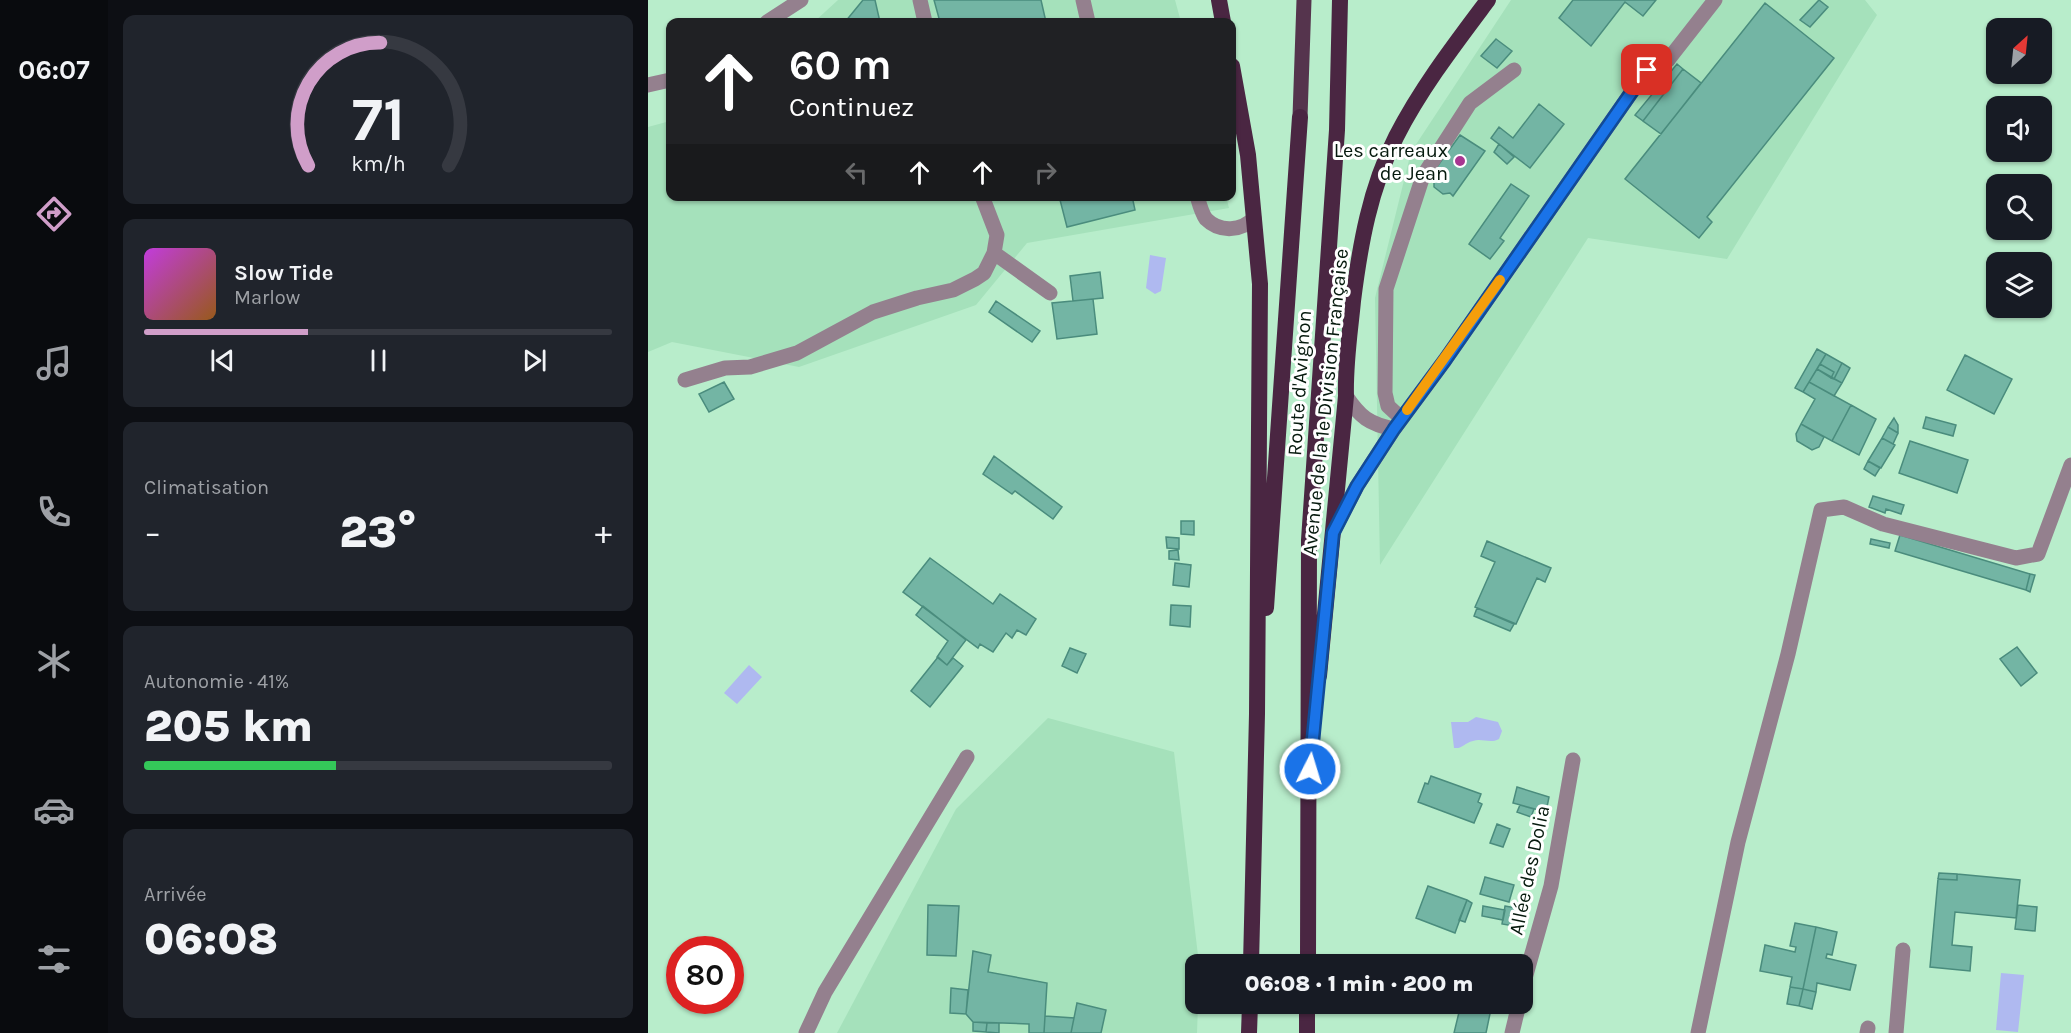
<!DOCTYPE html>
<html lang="fr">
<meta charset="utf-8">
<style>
body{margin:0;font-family:Karla,sans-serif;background:#20242c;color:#f1f3f6;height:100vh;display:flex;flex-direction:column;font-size:22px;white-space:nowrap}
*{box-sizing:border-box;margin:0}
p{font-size:20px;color:#9ea1a6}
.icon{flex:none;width:33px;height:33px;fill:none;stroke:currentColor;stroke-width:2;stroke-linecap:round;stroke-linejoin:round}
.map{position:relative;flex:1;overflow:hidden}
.sheet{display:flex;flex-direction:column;gap:15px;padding:15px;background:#0d0f14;width:540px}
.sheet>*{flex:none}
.banner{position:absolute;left:18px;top:18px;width:570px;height:183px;border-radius:12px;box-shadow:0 2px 4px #0004;background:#202124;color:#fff;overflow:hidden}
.needle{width:39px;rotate:27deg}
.fabs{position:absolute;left:1338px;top:18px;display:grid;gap:12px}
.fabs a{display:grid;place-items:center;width:66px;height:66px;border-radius:12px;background:#171b24;box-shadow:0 2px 4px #0004;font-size:30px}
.speed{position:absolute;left:18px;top:936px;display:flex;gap:12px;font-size:30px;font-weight:700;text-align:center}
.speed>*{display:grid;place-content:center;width:78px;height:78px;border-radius:50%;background:#171b24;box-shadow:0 2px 4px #0004;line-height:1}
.speed .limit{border:9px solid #d22;background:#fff;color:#111}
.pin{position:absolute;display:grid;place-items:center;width:51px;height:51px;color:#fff;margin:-26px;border-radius:12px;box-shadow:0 3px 9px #0006}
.me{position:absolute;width:66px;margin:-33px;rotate:5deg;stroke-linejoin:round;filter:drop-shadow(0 0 4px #0008)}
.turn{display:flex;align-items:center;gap:21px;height:126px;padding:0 24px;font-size:27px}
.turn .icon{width:78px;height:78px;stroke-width:2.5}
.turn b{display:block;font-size:42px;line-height:51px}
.lanes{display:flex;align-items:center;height:57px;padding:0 24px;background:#0003;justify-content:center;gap:30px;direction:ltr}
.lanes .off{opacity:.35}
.big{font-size:45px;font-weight:800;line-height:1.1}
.sheet .card{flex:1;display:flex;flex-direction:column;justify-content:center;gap:9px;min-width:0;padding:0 21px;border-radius:12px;background:#20242c}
.sheet .dial{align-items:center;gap:0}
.dial svg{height:156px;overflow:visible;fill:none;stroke:#363941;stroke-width:7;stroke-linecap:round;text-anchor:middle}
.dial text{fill:#f1f3f6;stroke:none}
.song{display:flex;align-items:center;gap:18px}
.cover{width:72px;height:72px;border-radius:9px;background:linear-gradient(135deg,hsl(290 70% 55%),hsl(30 70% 35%))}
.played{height:6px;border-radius:3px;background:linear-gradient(90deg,#d09ec9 35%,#363941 35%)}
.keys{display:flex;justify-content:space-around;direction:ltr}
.heat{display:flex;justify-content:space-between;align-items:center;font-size:33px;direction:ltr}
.charge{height:9px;border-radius:4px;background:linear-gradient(90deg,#34c759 41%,#363941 0)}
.trip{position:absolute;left:537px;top:954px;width:348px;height:60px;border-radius:12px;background:#171b24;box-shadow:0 2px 4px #0004;font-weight:800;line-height:60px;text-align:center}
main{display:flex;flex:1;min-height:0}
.menu{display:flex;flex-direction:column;width:108px;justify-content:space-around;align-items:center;background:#090b0e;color:#9ea1a6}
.menu .icon{width:42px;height:42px}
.menu .on{color:#d09ec9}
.menu b{font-size:27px;color:#f1f3f6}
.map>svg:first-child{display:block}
.built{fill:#a5e1bb}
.water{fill:#afb9f0}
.building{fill:#73b5a4;stroke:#4a8c7d;stroke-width:1.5}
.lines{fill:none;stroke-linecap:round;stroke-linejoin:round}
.service{stroke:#94808e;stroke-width:15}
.minor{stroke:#94808e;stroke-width:15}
.primary{stroke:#55344d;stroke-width:15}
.trunk{stroke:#4a2642;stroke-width:16}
.route-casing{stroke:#114b97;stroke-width:15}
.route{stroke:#1a73e8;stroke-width:10}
.slow{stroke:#f59e0b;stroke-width:10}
.poi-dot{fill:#a83691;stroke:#fff;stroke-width:2}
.labels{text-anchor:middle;stroke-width:6;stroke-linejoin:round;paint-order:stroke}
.poi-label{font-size:20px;fill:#05190d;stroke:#fff;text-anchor:end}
.street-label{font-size:20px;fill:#05190d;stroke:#fff}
</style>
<main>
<nav class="menu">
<b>06:07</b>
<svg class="icon on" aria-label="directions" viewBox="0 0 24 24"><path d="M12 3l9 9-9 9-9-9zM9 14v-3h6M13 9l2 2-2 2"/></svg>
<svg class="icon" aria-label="music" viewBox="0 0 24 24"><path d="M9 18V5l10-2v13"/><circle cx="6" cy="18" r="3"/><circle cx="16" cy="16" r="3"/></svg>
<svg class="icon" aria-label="phone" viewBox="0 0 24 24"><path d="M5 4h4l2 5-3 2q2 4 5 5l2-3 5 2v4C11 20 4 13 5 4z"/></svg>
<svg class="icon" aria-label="climate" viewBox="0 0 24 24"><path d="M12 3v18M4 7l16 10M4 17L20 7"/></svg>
<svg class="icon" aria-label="car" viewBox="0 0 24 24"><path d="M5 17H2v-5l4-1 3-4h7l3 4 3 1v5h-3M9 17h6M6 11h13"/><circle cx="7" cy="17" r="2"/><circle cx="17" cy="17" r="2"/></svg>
<svg class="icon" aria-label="filters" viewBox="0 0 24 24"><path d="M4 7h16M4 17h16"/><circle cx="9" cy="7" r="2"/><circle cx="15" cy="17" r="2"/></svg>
</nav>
<section class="sheet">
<div class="card dial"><svg viewBox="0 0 100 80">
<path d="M14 69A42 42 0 1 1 86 69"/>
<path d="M14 69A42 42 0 0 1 51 6" stroke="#d09ec9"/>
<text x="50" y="56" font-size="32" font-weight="700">71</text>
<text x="50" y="72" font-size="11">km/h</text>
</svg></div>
<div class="card">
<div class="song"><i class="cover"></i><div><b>Slow Tide</b><p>Marlow</p></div></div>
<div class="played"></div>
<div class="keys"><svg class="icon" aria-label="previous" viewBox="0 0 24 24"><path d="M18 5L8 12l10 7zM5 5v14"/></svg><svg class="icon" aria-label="pause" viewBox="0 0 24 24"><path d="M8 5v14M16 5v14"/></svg><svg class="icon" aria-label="next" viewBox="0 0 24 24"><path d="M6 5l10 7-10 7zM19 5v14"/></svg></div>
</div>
<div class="card"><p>Climatisation</p>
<div class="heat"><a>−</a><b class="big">23°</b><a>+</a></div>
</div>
<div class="card"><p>Autonomie · 41%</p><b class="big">205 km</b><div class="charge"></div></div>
<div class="card"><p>Arrivée</p><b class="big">06:08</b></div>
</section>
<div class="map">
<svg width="1423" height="1033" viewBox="0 0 1423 1033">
<rect width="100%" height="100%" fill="#b8edcb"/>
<!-- built -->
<path class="built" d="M190,0H527L533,22H166Z
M863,0H1217L1229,15L1079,259L940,238L732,565L727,298L763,152Z
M22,121V196H578L581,208L379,243L328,305L151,367L24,342L0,352V127Z
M400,718L526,752L551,964H548V1004H550L549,1033H189L308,809Z"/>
<!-- water -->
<path class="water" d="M502,255L518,258L513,291L507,294L498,288Z
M101,665L114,677L89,704L76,693Z
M828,717L850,722L854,731L851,739C842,744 834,738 825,741C816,743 815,749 806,748L803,722H820Z
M1353,973L1376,975L1370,1032L1348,1030Z"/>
<!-- building -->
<path class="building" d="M215,0H227L232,22H197Z
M286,0H393L398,22H292Z
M925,0H1008L995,16L977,2L943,46L911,18Z
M1171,0L1180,7L1162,27L1152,20Z
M1117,3L1186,58L1059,217L1064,222L1051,238L977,179Z
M848,39L864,51L849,68L833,56Z
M1029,64L1035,69L995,121L987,115Z
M1035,69L1053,83L1013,134L995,121Z
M891,104L916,124L882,168L843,138L851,127L865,138Z
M812,135L837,151L805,196L802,193L795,194L786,187V171Z
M851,144L866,157L859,164L846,152Z
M863,184L881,196L852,238L856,241L842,259L821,244Z
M411,196H484L487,210L419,227Z
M452,272L455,298L425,301L422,276Z
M445,299L449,334L409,339L404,303Z
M348,301L392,331L384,342L341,312Z
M1169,349L1178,354L1155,392L1147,388Z
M1178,354L1194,363L1186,379L1183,378L1186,372L1172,364Z
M1317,355L1364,379L1346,414L1299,390Z
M1194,363L1202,368L1194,383L1186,379Z
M1172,364L1186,372L1183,378L1169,369Z
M1169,369L1194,383L1186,396L1161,382Z
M76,382L86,399L61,412L51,394Z
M1161,382L1203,405L1184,441L1153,424L1167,399L1155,392Z
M1203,405L1228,419L1211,455L1184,441Z
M1278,417L1308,425L1305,436L1275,428Z
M1246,418L1250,425V433L1240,427Z
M1153,424L1176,437L1171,447L1164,450L1149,441L1148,434Z
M1240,427L1250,433L1245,444L1234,438Z
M1234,438L1247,445L1233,468L1220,461Z
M1262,441L1320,460L1309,493L1251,473Z
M346,456L414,507L405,519L367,491L364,494L335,474Z
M1220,461L1232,468L1227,476L1216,469Z
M1225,496L1256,505L1253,514L1238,509L1237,513L1221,507Z
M533,521H546V535L533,534Z
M1252,535L1382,574L1378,590L1247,551Z
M518,537L531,538V549L519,548Z
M1223,539L1242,543L1241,548L1222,544Z
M839,541L903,568L897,582L889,578L868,624L827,607L847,562L833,556Z
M530,550L531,560L521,559V551Z
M282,558L345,604L352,594L388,619L378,635L369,630L364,638L358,633L345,652L332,644L330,648L255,592Z
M527,563L543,565L541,587L525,585Z
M1382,574L1387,575L1382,592L1378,590Z
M523,605L543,606L542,627L522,625Z
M275,606L318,640L299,665L289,657L300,641L268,615Z
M829,608L866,624L862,631L826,616Z
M1369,647L1389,673L1373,686L1352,659Z
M422,648L438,654L429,673L414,666Z
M290,657L299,665L305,658L315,666L282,707L263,691Z
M783,776L833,794L830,802L834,804L826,823L770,802L777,783L780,784Z
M869,787L901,797L898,812L865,803Z
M872,805L886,809L883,817L869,812Z
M849,824L862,829L855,847L842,843Z
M1291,873L1309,874V880L1290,879Z
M1309,874L1372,880L1368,918L1307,912L1304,945L1324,947L1322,971L1282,967L1290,879L1309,880Z
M837,877L866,885L861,902L832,894Z
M780,886L819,900L807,933L768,918Z
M819,900L824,903L817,922L811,920Z
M280,905L311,906L308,956L279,955Z
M1370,905L1389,907L1387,931L1367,929Z
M835,906L857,910L855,920L834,916Z
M857,906L874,909L871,927L854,924Z
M1147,923L1168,927L1155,989L1142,987L1144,977L1112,971L1117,945L1147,952L1148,947L1142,946Z
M1168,927L1189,932L1184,955L1179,954L1178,958L1208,965L1202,990L1169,983L1168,992L1155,989Z
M325,951L343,955L340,972L399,983L396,1033H381V1024L325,1022L318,1014Z
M831,957L856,964H829Z
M1142,987L1155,989L1151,1006L1139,1004Z
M303,988L320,990L318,1014L302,1013Z
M1155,989L1168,992L1164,1009L1151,1006Z
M429,1003L458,1010L453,1033H423Z
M800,1004H813L811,1010L799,1008Z
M813,1004H844L838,1033H806Z
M397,1016L426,1018L423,1033H396Z
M325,1022L339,1023L338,1032L325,1031Z
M339,1023H351V1033L338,1032Z"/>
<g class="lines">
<!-- service -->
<path class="service" d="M272,0L277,22
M435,0L440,22
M1020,60L1067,0
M549,196C551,203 554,214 558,219C572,233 594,231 606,218
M346,253L402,293
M37,380L77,368L102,367L149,353L225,312L269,298L305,290L327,279L336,273L346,253L349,235L334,196
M753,418L740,406L737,393L738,289L775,176L822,103L866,70"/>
<!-- minor -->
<path class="minor" d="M119,22L153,0
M0,85L22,80
M698,396C712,417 721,424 746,429
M685,532L709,486L746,429L797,360L999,70L1020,60
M874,989L903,886L925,760
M158,1033L177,992L319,757
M864,1033L871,1004
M1050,1033L1090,842L1140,654L1173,510L1196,507L1235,524L1368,558L1390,554L1423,465
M1219,1033L1220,1028
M1248,1033L1255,950"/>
<!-- primary -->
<path class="primary" d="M652,117L656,0"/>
<!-- trunk -->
<path class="trunk" d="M571,0L575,22
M584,66L600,155L612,284L609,714L603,964
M618,608L652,117
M671,676L698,396C697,364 702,333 705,301C712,245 722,188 748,137C773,88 807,44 840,0
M660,964L661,540L689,130L692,0
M601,1033L602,1004
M659,1033V1004"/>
</g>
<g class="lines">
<!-- route casing -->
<g class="route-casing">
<path id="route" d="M662,769L685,533L709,486L746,429L797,360L999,70"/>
</g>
<!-- route -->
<use href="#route" class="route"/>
<!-- slow -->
<path class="slow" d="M759,410L852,280"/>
</g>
<!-- markers -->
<circle class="poi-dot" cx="812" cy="161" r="6"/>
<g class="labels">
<!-- poi labels -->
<g class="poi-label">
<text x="800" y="157">Les carreaux<tspan x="800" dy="23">de Jean</tspan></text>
</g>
<!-- street labels -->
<g class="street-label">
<text transform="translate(651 383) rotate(-86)" y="7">Route d'Avignon</text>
<text transform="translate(677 402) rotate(-84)" y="7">Avenue de la 1e Division Française</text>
<text transform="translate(881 870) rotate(-78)" y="7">Allée des Dolia</text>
</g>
</g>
</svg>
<div class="fabs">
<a><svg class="needle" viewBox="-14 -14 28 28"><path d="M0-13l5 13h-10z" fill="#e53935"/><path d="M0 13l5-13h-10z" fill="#9ea1a6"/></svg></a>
<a><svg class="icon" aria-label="sound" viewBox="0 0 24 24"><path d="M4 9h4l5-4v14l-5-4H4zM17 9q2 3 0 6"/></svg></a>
<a><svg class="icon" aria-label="search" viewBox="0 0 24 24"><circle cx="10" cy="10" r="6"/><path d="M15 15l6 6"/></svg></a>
<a><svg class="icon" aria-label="layers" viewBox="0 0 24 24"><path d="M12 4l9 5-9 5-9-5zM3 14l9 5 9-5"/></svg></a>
</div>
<div class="speed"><div class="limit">80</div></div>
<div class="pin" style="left:999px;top:70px;background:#d93025"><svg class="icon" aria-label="arrive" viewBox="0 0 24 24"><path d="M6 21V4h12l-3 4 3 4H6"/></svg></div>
<svg class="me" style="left:662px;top:769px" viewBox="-20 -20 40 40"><circle r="17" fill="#1a73e8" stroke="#fff" stroke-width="3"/><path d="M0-11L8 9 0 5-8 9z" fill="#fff"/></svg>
<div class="trip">06:08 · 1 min · 200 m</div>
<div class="banner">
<div class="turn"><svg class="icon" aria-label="ahead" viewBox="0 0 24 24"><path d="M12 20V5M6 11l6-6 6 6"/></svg><div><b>60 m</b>Continuez</div></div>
<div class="lanes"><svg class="icon off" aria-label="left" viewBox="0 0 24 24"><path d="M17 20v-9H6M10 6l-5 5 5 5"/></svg><svg class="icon" aria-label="ahead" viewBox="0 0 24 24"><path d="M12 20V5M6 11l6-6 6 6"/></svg><svg class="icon" aria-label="ahead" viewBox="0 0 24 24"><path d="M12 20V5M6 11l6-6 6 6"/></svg><svg class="icon off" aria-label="right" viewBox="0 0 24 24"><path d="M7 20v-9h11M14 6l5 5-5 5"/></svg></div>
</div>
</div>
</main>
